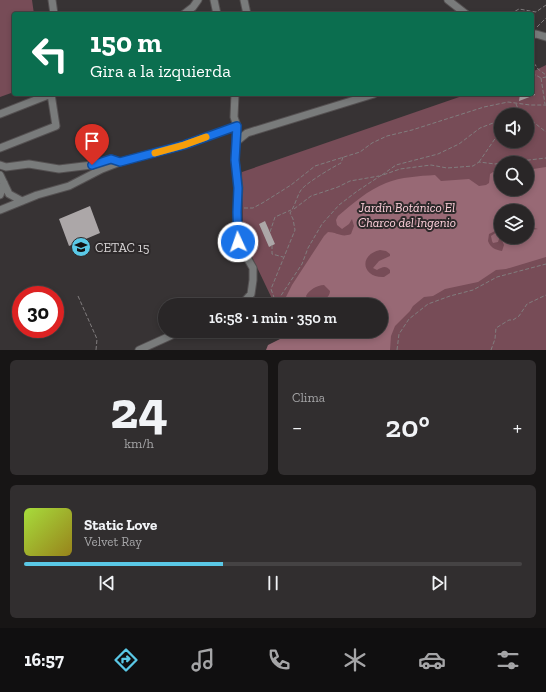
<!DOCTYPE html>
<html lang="es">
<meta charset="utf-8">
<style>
body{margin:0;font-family:"Zilla Slab",serif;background:#312e2f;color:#f1f3f6;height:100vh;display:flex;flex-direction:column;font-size:15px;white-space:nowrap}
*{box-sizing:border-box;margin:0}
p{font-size:13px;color:#a5a5a7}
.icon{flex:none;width:22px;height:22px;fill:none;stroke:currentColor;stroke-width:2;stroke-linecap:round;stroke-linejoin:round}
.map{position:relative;height:350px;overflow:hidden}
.panel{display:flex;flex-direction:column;gap:10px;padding:10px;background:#171515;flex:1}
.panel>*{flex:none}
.banner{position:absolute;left:12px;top:12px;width:522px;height:84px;border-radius:4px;box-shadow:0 2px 6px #0003,0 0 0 1px #454344;background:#0b6e4f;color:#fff;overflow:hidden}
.controls{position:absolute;left:494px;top:108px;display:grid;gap:8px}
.controls a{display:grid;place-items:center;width:40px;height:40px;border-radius:50%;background:#292627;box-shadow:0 2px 6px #0003,0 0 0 1px #454344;font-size:20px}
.speed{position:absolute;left:12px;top:286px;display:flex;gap:8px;font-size:20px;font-weight:700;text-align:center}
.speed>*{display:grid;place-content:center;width:52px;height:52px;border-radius:50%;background:#292627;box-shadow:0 2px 6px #0003,0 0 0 1px #454344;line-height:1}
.speed .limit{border:6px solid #d22;background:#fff;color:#111}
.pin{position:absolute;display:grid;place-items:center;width:34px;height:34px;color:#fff;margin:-41px -17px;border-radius:50% 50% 50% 0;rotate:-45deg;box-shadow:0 0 4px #0007}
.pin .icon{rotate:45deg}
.me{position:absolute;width:44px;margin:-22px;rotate:357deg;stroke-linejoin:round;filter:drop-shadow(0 0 3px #0008)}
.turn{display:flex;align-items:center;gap:14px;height:84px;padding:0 12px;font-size:18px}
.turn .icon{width:52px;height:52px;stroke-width:2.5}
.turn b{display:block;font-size:28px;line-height:34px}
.big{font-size:30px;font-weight:600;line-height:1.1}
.panel .widget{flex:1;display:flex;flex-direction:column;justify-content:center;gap:6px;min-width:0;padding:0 14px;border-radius:6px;background:#312e2f}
.panel .dial{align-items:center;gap:0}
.dial b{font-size:52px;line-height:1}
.song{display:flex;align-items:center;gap:12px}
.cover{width:48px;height:48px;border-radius:6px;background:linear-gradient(135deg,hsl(80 70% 55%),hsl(50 70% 35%))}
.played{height:4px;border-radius:2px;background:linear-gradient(90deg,#5ac8e6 40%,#454344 40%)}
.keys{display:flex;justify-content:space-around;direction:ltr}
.heat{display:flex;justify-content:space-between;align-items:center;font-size:22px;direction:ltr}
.panel .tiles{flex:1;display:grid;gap:10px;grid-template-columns:1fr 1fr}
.widget:last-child{grid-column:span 2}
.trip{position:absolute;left:158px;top:298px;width:230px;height:40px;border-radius:20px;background:#292627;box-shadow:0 2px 6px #0003,0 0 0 1px #454344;font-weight:600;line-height:40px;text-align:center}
.dock{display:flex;height:64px;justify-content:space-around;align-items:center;background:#100f10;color:#a5a5a7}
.dock .icon{width:28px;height:28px}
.dock .selected{color:#5ac8e6}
.dock b{font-size:18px;color:#f1f3f6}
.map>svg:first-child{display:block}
.green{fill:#774c57;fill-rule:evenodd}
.water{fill:#986975;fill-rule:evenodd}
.building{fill:#aca7a8}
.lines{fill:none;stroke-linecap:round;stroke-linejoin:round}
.minor-casing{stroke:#545051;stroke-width:9}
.path{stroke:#817d7e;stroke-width:1;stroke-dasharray:4 2;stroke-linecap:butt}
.minor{stroke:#797b7b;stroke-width:7}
.route-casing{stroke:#114b97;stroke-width:10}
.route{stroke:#1a73e8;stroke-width:7}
.slow{stroke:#f59e0b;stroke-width:7}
.labels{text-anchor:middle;stroke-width:4;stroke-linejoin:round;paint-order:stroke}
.park-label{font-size:13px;font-style:italic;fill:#fecfda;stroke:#2d292a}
.poi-label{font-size:13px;fill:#d8d5d6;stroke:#2d292a;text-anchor:start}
</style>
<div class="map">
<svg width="546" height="350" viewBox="0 0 546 350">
<rect width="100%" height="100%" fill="#373334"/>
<!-- green -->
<path class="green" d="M0,0H32L34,14H14V92L0,97Z
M546,65V350H298L288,331H381V305H275L243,238L242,172L468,94H532V72ZM501,115H527V141H501ZM501,163H527V189H501ZM501,211H527V237H501Z"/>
<!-- water -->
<path class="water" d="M546,167V257L506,269L496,270L478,282L445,289L433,296L424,297L413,306L410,311L395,326L391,336L390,350H266L268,345L282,338L284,331H353L355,336C364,338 364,335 371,332C374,330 378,331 381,331V305H318C323,301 330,297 330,291L324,285C317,285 309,290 306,296L308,300L313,305H282L292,285L324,236L328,232C337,232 341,238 351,234L354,226L352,219L349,224L342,229L337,225L336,220L338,216C352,204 368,190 386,183C401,177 419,176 435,175L441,181L469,179L479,186L486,185L489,183L490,174L493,172H501V189H527V170ZM501,211H527C527,221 527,227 538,229L530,230L527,228V237H501ZM495,231L497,232L491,236L492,241L493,243L498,242L500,236L504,245L502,251C495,250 490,247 488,241L489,234ZM380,250L386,251L390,254V256L379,261L373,268L377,270C382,267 386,265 390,270V273L384,277C362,278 358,255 380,250Z"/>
<!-- building -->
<path class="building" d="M520,94H535V95L519,101Z
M90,206L100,233L69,246L59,219Z
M265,221L275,244L269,247L259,224Z"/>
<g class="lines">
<!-- minor casing -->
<g class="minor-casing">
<path id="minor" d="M52,0L54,14
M214,0L217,14
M244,0L247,14
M448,0L466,14
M184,14L193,7L198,0
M532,35L536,34L546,37
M235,94L234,117L237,126L235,160L239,188L237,212L238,242L253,268V280L251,294L241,305
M0,114L51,94L56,126L0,148
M236,142L247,133L374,94
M0,165L6,167L29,164L59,169L92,165L111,159L120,162
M0,175L9,194L22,201
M0,195L4,183
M0,210L37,195L69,186L102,169L120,162L184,145L237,126
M139,350L181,331"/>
</g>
<!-- path -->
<path class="path" d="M510,14L519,9L536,12L546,5
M537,27L546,18
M534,63L538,69L546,75
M532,73L541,78L546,77
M541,78L545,104
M520,112L525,115
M512,115L519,111L516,104
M527,117L546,132
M343,157L341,163C333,167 306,183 301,190C297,196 295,206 290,213L293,219L295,230L271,289L276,303L302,264L308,248L322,224L339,205L356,192L380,176L400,169L431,165L447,168L473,166L479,162L495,164L501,163
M479,162L501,130
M503,163L546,158
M382,175L396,165L438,154L459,144L480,128L501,120
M244,208H253L264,202L291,185L315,166L360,152L372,143L387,136L412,130L484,107L508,102L530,105H546
M294,209L311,196L338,187L350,181L379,176
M270,232L275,217L291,210
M272,245V254L283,257
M78,296L97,339L96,350
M397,350L399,334L409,319L428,304L450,296L473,290L497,277L546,264
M491,350L495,339L496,328L509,320H513L519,316L527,304L546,295"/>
<!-- minor -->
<use href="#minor" class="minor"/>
</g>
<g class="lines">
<!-- route casing -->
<g class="route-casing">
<path id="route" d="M92,165L111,159L120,162L184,145L237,126L235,160L238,188L237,212L238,242"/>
</g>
<!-- route -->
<use href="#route" class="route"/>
<!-- slow -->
<path class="slow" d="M155,153L184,145L206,137"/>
</g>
<!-- icons -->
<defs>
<g id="school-disc" transform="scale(1)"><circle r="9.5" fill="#5ac8e6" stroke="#2d292a"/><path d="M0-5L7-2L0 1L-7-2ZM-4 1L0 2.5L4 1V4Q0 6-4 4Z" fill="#111"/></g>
</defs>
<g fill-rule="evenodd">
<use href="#school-disc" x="81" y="247"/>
</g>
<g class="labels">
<!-- park labels -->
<g class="park-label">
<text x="407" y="212">Jardín Botánico El<tspan x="407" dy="15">Charco del Ingenio</tspan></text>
</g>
<!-- poi labels -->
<g class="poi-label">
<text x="95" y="252">CETAC 15</text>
</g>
</g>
</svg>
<div class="controls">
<a><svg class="icon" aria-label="sound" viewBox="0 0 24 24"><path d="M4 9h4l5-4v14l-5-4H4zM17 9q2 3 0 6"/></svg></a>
<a><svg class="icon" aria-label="search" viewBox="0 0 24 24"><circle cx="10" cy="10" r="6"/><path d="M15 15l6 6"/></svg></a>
<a><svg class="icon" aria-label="layers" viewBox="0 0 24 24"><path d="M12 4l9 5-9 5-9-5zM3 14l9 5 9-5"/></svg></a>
</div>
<div class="speed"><div class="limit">30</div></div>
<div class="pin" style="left:92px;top:165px;background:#d93025"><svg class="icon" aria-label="arrive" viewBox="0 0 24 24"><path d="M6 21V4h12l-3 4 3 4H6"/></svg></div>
<svg class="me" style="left:238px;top:242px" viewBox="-20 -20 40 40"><circle r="17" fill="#1a73e8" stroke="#fff" stroke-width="3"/><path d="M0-11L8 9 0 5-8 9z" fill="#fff"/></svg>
<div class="trip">16:58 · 1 min · 350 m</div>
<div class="banner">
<div class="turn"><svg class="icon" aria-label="left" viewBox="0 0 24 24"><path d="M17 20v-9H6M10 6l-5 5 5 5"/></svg><div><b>150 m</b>Gira a la izquierda</div></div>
</div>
</div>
<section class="panel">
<div class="tiles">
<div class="widget dial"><b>24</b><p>km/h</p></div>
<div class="widget"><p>Clima</p>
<div class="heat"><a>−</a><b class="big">20°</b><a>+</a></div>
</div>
<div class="widget">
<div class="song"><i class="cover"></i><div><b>Static Love</b><p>Velvet Ray</p></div></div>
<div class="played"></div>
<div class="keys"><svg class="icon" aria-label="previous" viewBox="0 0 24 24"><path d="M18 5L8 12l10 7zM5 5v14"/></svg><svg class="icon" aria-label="pause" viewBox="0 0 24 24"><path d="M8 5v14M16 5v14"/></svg><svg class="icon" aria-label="next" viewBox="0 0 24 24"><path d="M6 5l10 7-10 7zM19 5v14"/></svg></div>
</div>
</div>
</section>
<nav class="dock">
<b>16:57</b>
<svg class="icon selected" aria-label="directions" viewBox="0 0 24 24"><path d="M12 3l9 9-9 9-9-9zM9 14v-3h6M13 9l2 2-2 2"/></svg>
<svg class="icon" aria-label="music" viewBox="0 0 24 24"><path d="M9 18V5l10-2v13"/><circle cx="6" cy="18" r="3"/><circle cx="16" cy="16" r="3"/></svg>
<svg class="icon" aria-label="phone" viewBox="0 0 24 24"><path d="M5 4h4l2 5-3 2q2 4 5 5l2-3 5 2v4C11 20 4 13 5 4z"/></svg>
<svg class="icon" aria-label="climate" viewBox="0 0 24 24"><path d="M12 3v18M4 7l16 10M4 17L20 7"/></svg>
<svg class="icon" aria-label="car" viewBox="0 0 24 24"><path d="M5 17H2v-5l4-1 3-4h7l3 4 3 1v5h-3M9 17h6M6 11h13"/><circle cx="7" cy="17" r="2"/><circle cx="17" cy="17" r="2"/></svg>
<svg class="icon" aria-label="filters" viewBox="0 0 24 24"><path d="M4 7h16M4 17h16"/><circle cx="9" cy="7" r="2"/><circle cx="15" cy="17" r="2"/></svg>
</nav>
